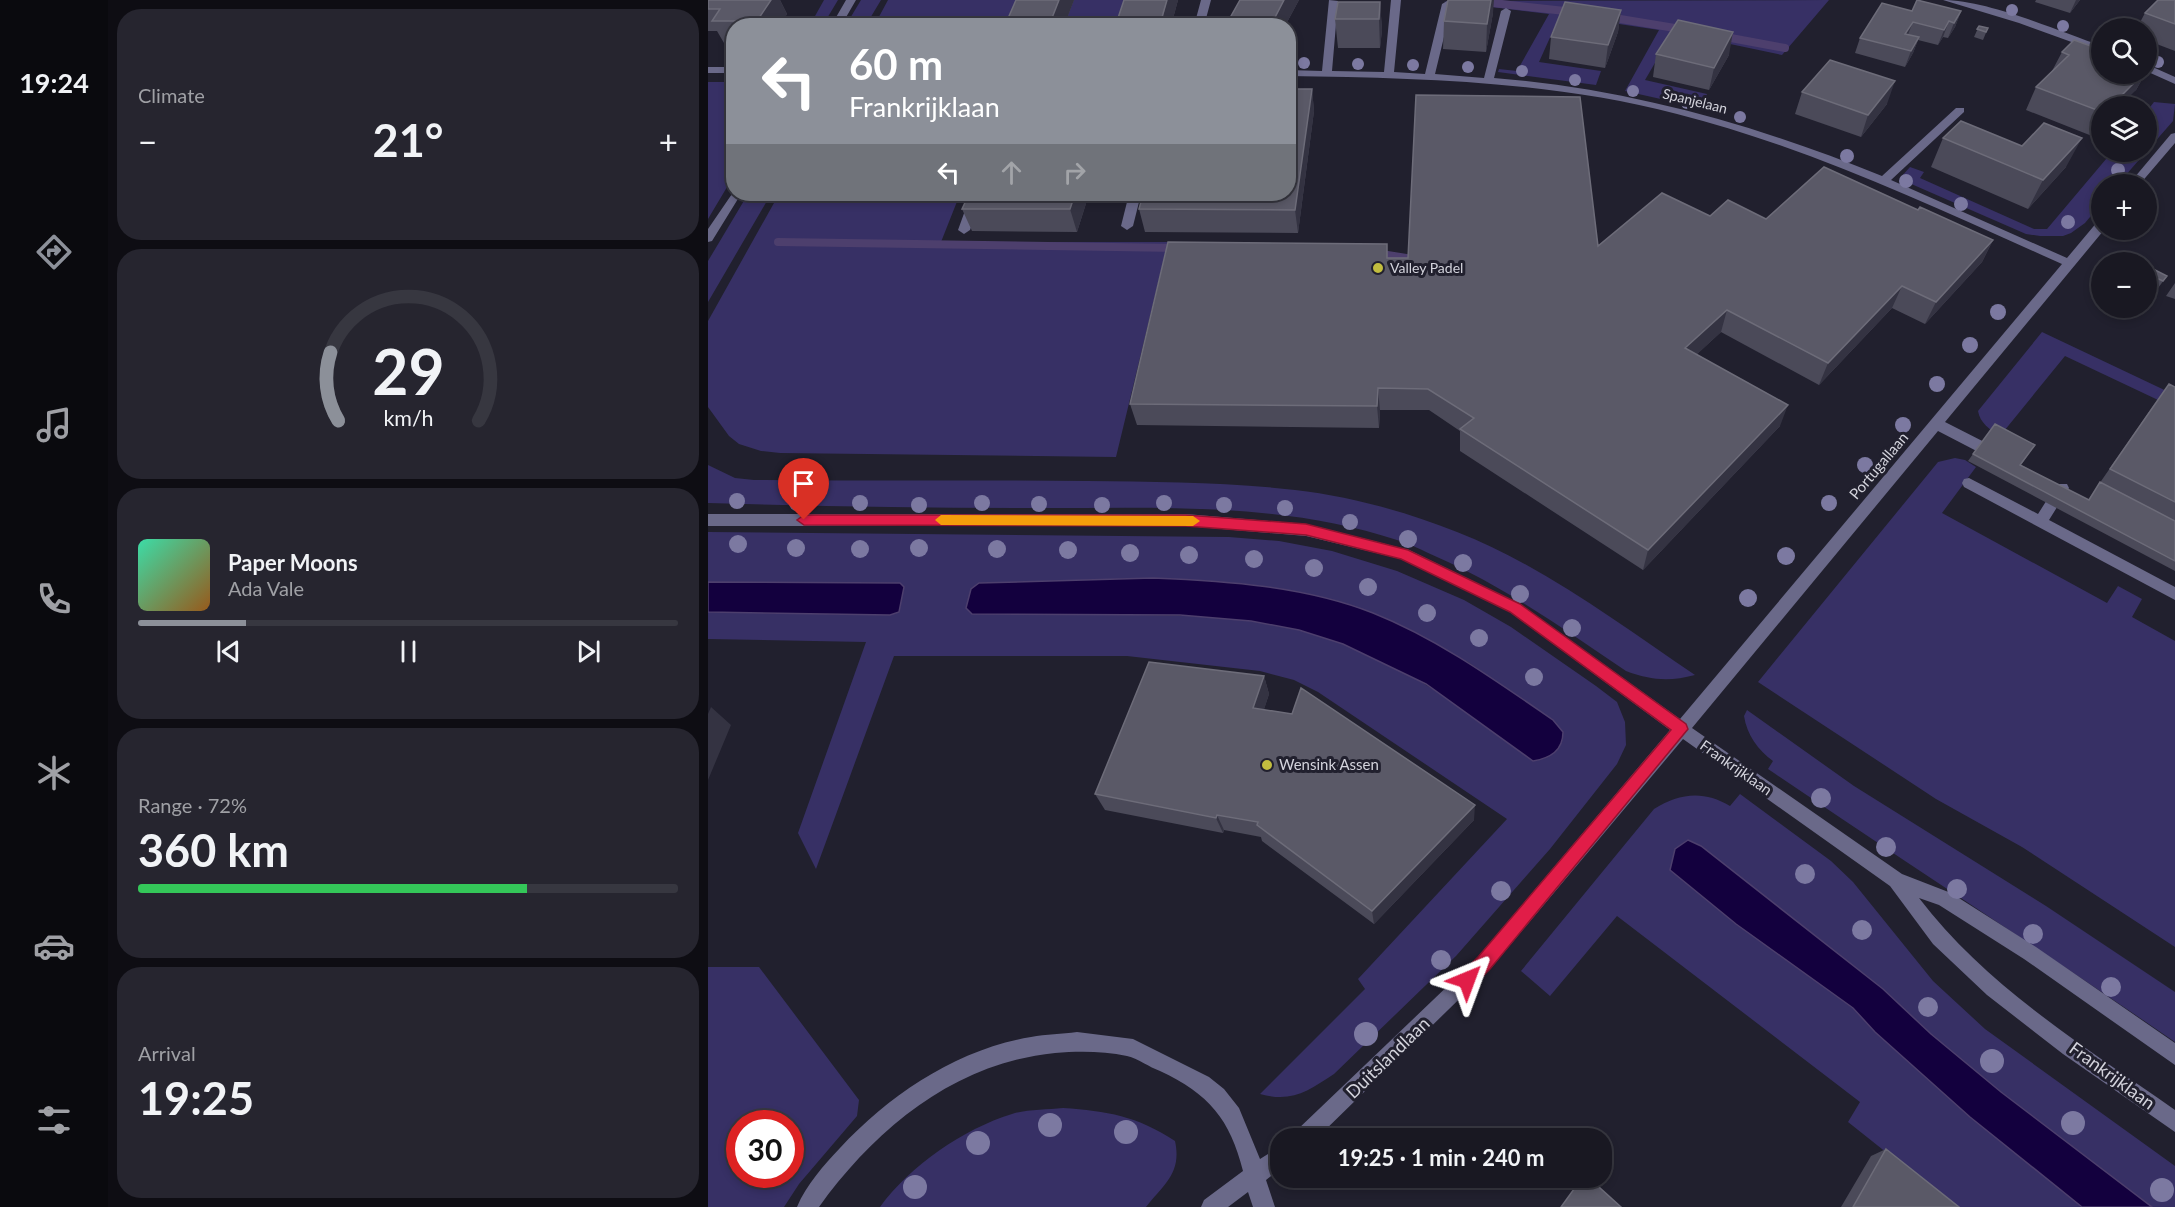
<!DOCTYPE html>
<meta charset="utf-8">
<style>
body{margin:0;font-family:Lato,sans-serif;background:#26252f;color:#f1f3f6;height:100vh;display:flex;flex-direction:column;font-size:22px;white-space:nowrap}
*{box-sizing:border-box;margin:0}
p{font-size:20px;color:#9fa0a5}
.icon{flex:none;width:33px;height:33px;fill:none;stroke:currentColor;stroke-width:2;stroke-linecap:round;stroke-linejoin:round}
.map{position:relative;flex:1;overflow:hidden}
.sheet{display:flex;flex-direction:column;gap:9px;padding:9px;background:#0e0d13;width:600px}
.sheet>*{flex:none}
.hud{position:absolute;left:18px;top:18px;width:570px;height:183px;border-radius:24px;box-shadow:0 3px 9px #0003,0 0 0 2px #373740;background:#8c9099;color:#fff;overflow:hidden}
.buttons{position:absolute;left:1383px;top:18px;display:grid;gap:12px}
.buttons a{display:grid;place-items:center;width:66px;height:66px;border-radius:50%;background:#191822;box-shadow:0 3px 9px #0003,0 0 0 2px #373740;font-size:30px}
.speed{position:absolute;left:18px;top:1110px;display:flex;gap:12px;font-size:30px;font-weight:700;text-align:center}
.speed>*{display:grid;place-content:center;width:78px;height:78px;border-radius:50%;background:#191822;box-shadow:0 3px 9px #0003,0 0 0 2px #373740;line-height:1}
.speed .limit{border:9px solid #d22;background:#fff;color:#111}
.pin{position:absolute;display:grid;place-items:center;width:51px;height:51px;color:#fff;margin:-62px -26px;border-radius:50% 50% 50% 0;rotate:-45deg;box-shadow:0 0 6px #0007}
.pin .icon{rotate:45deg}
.me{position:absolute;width:66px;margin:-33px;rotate:44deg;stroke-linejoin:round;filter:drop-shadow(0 0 4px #0008)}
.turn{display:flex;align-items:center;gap:21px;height:126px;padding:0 24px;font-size:27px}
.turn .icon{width:78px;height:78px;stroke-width:2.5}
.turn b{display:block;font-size:42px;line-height:51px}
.lanes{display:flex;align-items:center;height:57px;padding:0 24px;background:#0003;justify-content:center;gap:30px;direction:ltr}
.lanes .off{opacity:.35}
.big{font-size:45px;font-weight:700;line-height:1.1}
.sheet .widget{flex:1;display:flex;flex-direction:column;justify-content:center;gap:9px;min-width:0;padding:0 21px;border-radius:24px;background:#26252f}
.sheet .dial{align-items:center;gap:0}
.dial svg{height:156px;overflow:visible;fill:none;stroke:#373740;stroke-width:7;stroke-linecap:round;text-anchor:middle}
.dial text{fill:#f1f3f6;stroke:none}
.song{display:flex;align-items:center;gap:18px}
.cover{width:72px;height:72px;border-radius:9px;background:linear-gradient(135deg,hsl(160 70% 55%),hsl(30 70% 35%))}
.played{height:6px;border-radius:3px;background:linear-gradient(90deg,#8c9099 20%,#373740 20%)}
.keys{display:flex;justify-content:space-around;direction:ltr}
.heat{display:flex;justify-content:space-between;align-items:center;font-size:33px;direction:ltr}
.charge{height:9px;border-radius:4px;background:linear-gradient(90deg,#34c759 72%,#373740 0)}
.trip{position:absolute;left:562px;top:1128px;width:342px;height:60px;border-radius:24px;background:#191822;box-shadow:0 3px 9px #0003,0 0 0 2px #373740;font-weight:700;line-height:60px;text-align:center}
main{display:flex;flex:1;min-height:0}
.menu{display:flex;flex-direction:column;width:108px;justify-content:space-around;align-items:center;background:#0a0a0e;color:#9fa0a5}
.menu .icon{width:42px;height:42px}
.menu .selected{color:#8c9099}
.menu b{font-size:27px;color:#f1f3f6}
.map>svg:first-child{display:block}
.green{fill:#373065;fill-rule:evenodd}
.water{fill:#13003e;stroke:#4d3f6d;stroke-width:1.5}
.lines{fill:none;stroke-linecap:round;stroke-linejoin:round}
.stream{stroke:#4d3f6d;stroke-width:8}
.minor{fill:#6a6989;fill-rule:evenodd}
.tree{fill:#7c79a1}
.wall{fill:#4b4a59}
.shaded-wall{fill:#343342}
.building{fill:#5a5967;stroke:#6d6c79;stroke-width:1.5}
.route{fill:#e11d48;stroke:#92132f;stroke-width:1.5}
.slow{fill:#f59e0b}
.poi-dot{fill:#c2bd3f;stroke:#21202e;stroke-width:2}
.labels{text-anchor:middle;stroke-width:6;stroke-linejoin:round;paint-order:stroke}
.far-street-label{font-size:14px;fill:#d3d3dc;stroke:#21202e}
.far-poi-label{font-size:14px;fill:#d3d3dc;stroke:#21202e;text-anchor:start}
.street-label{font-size:15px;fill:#d3d3dc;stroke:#21202e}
.poi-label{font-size:15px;fill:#d3d3dc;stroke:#21202e;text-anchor:start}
.near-street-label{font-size:18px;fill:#d3d3dc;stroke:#21202e}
</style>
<main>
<nav class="menu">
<b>19:24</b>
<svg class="icon selected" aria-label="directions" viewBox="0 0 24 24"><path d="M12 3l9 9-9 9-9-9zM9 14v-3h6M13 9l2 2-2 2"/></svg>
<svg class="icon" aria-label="music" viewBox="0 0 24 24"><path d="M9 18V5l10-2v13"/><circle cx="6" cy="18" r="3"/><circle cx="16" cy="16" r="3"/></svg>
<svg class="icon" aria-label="phone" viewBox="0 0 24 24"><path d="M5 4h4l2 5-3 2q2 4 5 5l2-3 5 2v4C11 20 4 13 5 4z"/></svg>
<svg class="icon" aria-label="climate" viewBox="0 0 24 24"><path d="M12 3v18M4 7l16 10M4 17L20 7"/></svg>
<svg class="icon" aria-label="car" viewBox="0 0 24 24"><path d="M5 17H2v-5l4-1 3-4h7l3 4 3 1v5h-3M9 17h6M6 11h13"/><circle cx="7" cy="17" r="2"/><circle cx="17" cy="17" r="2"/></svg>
<svg class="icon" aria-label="filters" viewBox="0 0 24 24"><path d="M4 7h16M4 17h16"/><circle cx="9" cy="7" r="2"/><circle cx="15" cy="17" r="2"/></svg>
</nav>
<section class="sheet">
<div class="widget"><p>Climate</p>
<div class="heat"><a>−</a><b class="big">21°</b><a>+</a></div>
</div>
<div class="widget dial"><svg viewBox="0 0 100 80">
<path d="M14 69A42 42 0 1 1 86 69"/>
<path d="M14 69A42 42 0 0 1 10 34" stroke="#8c9099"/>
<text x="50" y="56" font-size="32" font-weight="700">29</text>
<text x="50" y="72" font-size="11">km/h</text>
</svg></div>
<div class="widget">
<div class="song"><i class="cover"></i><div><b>Paper Moons</b><p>Ada Vale</p></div></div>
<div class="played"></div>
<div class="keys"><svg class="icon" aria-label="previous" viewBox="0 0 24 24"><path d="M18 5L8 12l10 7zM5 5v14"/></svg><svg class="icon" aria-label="pause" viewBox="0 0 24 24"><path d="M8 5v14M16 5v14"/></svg><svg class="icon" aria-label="next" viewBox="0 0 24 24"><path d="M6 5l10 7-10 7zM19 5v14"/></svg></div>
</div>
<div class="widget"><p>Range · 72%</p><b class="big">360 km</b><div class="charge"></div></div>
<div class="widget"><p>Arrival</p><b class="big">19:25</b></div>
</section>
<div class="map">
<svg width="1467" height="1207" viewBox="0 0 1467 1207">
<rect width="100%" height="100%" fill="#21202e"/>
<!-- green -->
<path class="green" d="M116,0H130L115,25H102Z
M153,0H173L158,25H138Z
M180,0H422L414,25L166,26Z
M1121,0L1074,55L965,32L937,80L999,94L993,108L917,91L951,30L858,16L854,22H849L831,62L893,71L888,85L790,72L791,69L809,71L841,14L735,1Z
M0,82H26L25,177L0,219Z
M1446,102L1467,104L1465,121L1410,184H1394L1393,204L1377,223L1363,233L1355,236H1332L1318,234L1201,183L1193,177L1202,167L1216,172L1212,178L1326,229H1339L1404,152H1438L1439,111Z
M40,194H63L0,302V261Z
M71,194H252L233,242H460L408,457L72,453L53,451L31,444L21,436L0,407V321Z
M1334,332L1467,395V408L1357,356L1292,436C1282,430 1272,423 1270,411Z
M1247,458L1257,460L1268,467L1234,513L1399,603L1410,586L1434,599L1424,617L1467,641V947L1314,847L1228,799L1050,682L1230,462Z
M0,465L27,478L46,480C157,481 268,480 379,481C448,482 518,482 587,490C641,496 699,512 749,532C836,566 911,624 987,675C961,682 942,680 918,671C856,629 797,587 729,557C716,551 702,544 689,540C574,502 451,508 332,508C221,508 111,506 0,503Z
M0,532L521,537L571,541L624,551L689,571L756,600L803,627L888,686L909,702L917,722L918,745L909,764L842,849L748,956L626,1074C600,1091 584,1103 552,1094L657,989L650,979L799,819L610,692L586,680L552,671L419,656H186L108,869L90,833L158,642L0,639V612L182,615L196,587L191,583L0,582ZM445,578L760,662L845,720L783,731C727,686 661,647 591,630C532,615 470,615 410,615C361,614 312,614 264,614L370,581Z
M1039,710L1146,786L1338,906L1467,992V1042C1332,949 1195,861 1060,769L1065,761C1050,750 1039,735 1036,716Z
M1032,794L1123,861L1145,882L1225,981L1277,1029L1467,1166V1207H1444L1439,1203L1293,1092L1223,1034L1175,989L993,846L1028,924L1145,1008L1167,1032L1262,1117L1374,1207H1247L1140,1122L1152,1102L909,916L842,996L813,971L946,809C971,793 996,790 1022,806Z
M0,967H51L151,1100L149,1116L91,1184L76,1207H0ZM32,1124H82V1174H32Z
M355,1108C399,1111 429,1116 467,1141C474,1173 456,1184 438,1207H172C202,1166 255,1129 304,1114C319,1109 339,1110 355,1108Z"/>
<!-- water -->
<path class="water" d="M445,578C518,581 596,586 665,613C730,639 787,680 845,720L855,732C855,751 842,758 825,761L718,684L635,644L591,630L543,621L472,615L264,614L258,608L263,589L271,583Z
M0,582L192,583L196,587L191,612L182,615L0,612Z
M980,840L993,846L1175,989L1223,1034L1293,1092L1444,1207H1374L1262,1117L1167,1032L1145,1008L1028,924L962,870L967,849Z"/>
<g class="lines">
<!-- stream -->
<path class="stream" d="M758,0L866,12
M900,17L979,30
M1012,36L1077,48
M70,242L471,248
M667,253L711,260"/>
<!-- minor -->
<path class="minor" d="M138,0H148L133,26H123Z
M493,0H503L496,26H486Z
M621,0L630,1L624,71L676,72L683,0H693L686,72L717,74L734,4L739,1L744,4L727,74L776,78L793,11L798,8L803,11L786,78C921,89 1049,125 1174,176L1248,108H1256V112L1183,180L1359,258L1390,221L1394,220V230H1396L1237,422L1292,450L1294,454L1292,458H1282L1230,431L984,728L1194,874L1243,893L1328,947L1467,1043V1065L1316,959L1231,905L1211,898C1279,987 1376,1046 1467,1110V1132L1355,1054L1279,995L1225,944L1182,886L975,739L782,969L609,1138H585L588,1131L770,957L962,730L802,612L693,559L598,536L478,526H0V514H478L598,524L701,550L812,604L972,719L1354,264C1228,208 1103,148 969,114C842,81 710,78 580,76V70L614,71Z
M1235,0C1280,0 1350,31 1394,46V53L1311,23Z
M1438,64L1467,77V84L1438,71Z
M0,67H26V73H0Z
M1467,133V143L1432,184H1421L1463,134Z
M26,191V194H33L4,241L0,242V229Z
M263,194H275L262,230L256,234L250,230Z
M421,194H433L425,226L419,230L413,226Z
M1261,478L1330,514L1349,484H1359L1361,488L1341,520L1467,587V600L1256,487L1254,483L1256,479Z
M369,1032L425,1039L501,1077L516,1089L531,1108L552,1159L573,1146V1168L558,1180L567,1207H545L540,1192L520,1207H493L496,1200L535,1171C522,1119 501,1094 452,1071C441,1067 431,1059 419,1056C396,1051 370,1051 347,1053C247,1063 168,1128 111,1207H89C98,1185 116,1165 132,1148C182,1094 250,1049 323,1037C338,1034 354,1034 369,1032Z"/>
</g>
<!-- trees -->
<g class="tree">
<circle cx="1304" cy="10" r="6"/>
<circle cx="1355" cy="26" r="6"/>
<circle cx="1450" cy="62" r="6"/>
<circle cx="596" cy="63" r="6"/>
<circle cx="650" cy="64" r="6"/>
<circle cx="705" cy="65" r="6"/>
<circle cx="760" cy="67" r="6"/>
<circle cx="814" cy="71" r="6"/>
<circle cx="867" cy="80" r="6"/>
<circle cx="925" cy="91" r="6"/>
<circle cx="979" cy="103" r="6"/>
<circle cx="1032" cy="117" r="6"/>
<circle cx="1139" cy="156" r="7"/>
<circle cx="1410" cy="170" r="7"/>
<circle cx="1198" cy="181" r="7"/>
<circle cx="1253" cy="204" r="7"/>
<circle cx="1360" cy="222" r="7"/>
<circle cx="1290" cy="312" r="8"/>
<circle cx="1262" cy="345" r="8"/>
<circle cx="1229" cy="384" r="8"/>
<circle cx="1195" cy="425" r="8"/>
<circle cx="1157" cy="465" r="8"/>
<circle cx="29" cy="501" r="8"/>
<circle cx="89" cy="503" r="8"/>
<circle cx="152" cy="503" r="8"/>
<circle cx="274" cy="503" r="8"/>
<circle cx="456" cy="503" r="8"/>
<circle cx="1121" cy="503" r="8"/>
<circle cx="331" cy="504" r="8"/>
<circle cx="211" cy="505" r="8"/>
<circle cx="394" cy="505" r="8"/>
<circle cx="516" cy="505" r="8"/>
<circle cx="577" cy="508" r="8"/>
<circle cx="642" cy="522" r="8"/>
<circle cx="700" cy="539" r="9"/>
<circle cx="30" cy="544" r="9"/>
<circle cx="88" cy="548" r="9"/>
<circle cx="211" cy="548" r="9"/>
<circle cx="152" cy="549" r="9"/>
<circle cx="289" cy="549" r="9"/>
<circle cx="360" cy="550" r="9"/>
<circle cx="422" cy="553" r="9"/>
<circle cx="481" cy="555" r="9"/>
<circle cx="1078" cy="556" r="9"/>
<circle cx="546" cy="559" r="9"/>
<circle cx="755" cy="563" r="9"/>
<circle cx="606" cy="568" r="9"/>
<circle cx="660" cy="587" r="9"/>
<circle cx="812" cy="594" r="9"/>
<circle cx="1040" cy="598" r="9"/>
<circle cx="719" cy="613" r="9"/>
<circle cx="864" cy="628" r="9"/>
<circle cx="771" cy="638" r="9"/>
<circle cx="826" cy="677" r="9"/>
<circle cx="1113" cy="798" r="10"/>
<circle cx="1178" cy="847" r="10"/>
<circle cx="1097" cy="874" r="10"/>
<circle cx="1249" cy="889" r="10"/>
<circle cx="793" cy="891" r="10"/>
<circle cx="1154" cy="930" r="10"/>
<circle cx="1325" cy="934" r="10"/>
<circle cx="733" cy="960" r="10"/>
<circle cx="1403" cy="987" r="10"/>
<circle cx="1220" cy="1007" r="10"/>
<circle cx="658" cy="1034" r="12"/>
<circle cx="1284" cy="1061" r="12"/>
<circle cx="1365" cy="1123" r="12"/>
<circle cx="342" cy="1125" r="12"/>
<circle cx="418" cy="1132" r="12"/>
<circle cx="270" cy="1143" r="12"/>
<circle cx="207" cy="1187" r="12"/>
<circle cx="1454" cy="1190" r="12"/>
</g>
<!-- wall -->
<path class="wall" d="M0,0H72L79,14L72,26H26V43H16L9,31H0Z
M308,0H366L356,26H299L298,23Z
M416,0H470L463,26H410L409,21Z
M532,0H591L577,26H518Z
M1328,0H1372L1362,13L1327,2Z
M1467,0V51L1438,40V28H1429L1437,13Z
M672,2L674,30L672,48H630L627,19Z
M913,10L910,32L897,68L841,59L843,37Z
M1204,11H1253L1247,27L1240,38L1235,37L1230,45L1210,40L1205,53L1197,67L1147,53L1152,38Z
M785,13L778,52L735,49L736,21Z
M1271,26L1280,28L1275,40L1266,37Z
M1366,40L1394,74H1437L1428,90L1394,106V126L1384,136L1318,110L1328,87L1344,71L1354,52Z
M948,54L1021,55L1001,90L945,77Z
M604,89L606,111L590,233L437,232L431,209Z
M1094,92L1179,104L1153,137L1087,114Z
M1235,138L1358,167L1320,209L1223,167Z
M381,194L369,232L264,231L254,209Z
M1210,210L1285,240L1274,262L1217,324L1184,308L1111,385L1013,332L989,354L1072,426L935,570L752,451V431L721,410H672L671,428L429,425L422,404L680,258H700L890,246L1002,216L1058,219Z
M1442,275L1459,276L1450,288L1438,283V281Z
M1467,283V299L1458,296Z
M1461,384L1467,387V571L1260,461L1265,454L1327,445L1313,465L1380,500L1445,406Z
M556,676L561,694L556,709L766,820L666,924L554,841L553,837L516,830L515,833L397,810L387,794Z
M1178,1149L1251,1207H1133L1163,1156Z"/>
<!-- shaded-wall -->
<path class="shaded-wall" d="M51,0H72L79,14L72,26H51L49,21Z
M351,0H366L356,26H343L342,23Z
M459,0H470L463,26H453Z
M576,0H591L577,26H563Z
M783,0H786L785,13L778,52L779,24Z
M1368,0H1372L1362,13Z
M672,2L674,30L672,48L671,19Z
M913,10L910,32L897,68L900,45Z
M1253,11L1247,27L1240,38L1246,23Z
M1241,21L1235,37L1230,45L1236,30Z
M1205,22L1199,37L1192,49L1197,34Z
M1025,32L1021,55L1001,90L1006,68Z
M1211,37L1205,53L1197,67L1203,51Z
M1435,74H1437L1428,90L1412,106H1403Z
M1187,81L1179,104L1153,137L1160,115Z
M604,89L606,111L590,233L587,210Z
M1394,118V126L1384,136Z
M1374,138L1358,167L1320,209L1335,180Z
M367,194H381L369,232L362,209Z
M1285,240L1274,262L1217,324L1228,302Z
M1194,286L1184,308L1111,385L1120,363Z
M1019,310L1013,332L972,370L977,348Z
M670,388L672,410L671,428L669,406Z
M1080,405L1072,426L935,570L940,550Z
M556,676L561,694L551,725L545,708Z
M3,707L23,725L0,780V714Z
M767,805L766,820L666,924L664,911Z
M509,815L516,830L515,833L508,818Z"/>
<!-- building -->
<path class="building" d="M0,0H63L49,21H4L12,9H0Z
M308,0H351L342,23H298Z
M416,0H459L452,24H422L423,21H409Z
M532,0H576L563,25H518Z
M740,0H783L779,24L736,21Z
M1209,0L1253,11L1246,23L1241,21L1236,30L1205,22L1197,34L1211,37L1203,51L1152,38L1174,3L1204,11Z
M1450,0H1467V24L1437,13Z
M630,2H672L671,19H627Z
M857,2L913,10L900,45L843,37Z
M970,20L1025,32L1006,68L948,54Z
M1271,26L1280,28L1278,32L1269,29Z
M1366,40L1394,50V74H1435L1403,106H1394V112L1328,87L1361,55L1354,52Z
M1122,60L1187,81L1160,115L1094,92Z
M580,89H604L587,210L431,209L435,194H580Z
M708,95L872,97L890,246L954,193L1002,216L1020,200L1058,219L1116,167L1210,210L1212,207L1285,240L1228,302L1194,286L1120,363L1019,310L977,348L1080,405L940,550L752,429L766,418L720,389L670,388L669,406L422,404L460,242L679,244V258H700Z
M1253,121L1314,146L1336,123L1374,138L1335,180L1235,138Z
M261,194H367L362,209H254Z
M1447,270L1459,276L1455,281L1442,275Z
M1461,384L1467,387V502L1402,469Z
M1287,424L1327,445L1312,465L1381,500L1392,482L1467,521V561L1265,454Z
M441,662L556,676L545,708L584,714L593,688L767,805L664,911L549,825L550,822L509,815L508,818L387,794Z
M1178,1149L1251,1207H1145Z
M874,1178H881L913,1207H853Z"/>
<!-- route -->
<path class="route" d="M96,515H478L598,524L700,550L812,604L978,724L980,729L782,969L765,986L759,988L753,986L751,980L753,974L770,957L963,730L802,612L693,559L598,535L478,526L96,525L89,520Z"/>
<!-- slow -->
<path class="slow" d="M233,515L485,516L492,521L485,526L233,525L227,520Z"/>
<!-- markers -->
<g class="poi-dot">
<circle cx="670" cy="268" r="6"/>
<circle cx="559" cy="765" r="6"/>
</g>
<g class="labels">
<!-- far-street labels -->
<g class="far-street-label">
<text transform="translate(987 101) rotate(14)" y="5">Spanjelaan</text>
</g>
<!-- far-poi labels -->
<g class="far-poi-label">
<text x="682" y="273">Valley Padel</text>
</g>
<!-- street labels -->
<g class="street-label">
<text transform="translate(1171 466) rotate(-50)" y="5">Portugallaan</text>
<text transform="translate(1028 768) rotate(35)" y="5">Frankrijklaan</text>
</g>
<!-- poi labels -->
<g class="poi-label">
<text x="571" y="770">Wensink Assen</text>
</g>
<!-- near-street labels -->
<g class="near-street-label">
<text transform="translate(680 1058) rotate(-44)" y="6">Duitslandlaan</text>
<text transform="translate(1404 1076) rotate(36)" y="6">Frankrijklaan</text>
</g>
</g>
</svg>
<div class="buttons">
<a><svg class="icon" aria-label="search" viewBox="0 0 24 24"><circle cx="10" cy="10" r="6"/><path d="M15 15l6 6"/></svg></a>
<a><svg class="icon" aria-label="layers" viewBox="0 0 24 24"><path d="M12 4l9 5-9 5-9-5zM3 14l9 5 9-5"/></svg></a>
<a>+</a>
<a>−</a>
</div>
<div class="speed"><div class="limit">30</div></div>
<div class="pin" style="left:96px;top:520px;background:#d93025"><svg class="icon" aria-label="arrive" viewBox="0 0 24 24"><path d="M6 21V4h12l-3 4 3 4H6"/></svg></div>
<svg class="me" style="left:759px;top:980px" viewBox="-20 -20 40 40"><path d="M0-17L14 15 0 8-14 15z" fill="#e11d48" stroke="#fff" stroke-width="4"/></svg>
<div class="trip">19:25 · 1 min · 240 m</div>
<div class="hud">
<div class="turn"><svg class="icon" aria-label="left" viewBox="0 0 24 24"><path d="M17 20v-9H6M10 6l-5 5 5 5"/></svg><div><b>60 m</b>Frankrijklaan</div></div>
<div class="lanes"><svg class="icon" aria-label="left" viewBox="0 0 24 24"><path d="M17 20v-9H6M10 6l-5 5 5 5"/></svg><svg class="icon off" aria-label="ahead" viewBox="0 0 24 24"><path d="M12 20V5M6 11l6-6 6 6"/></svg><svg class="icon off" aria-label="right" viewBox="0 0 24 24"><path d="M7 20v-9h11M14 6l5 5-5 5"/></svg></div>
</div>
</div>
</main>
